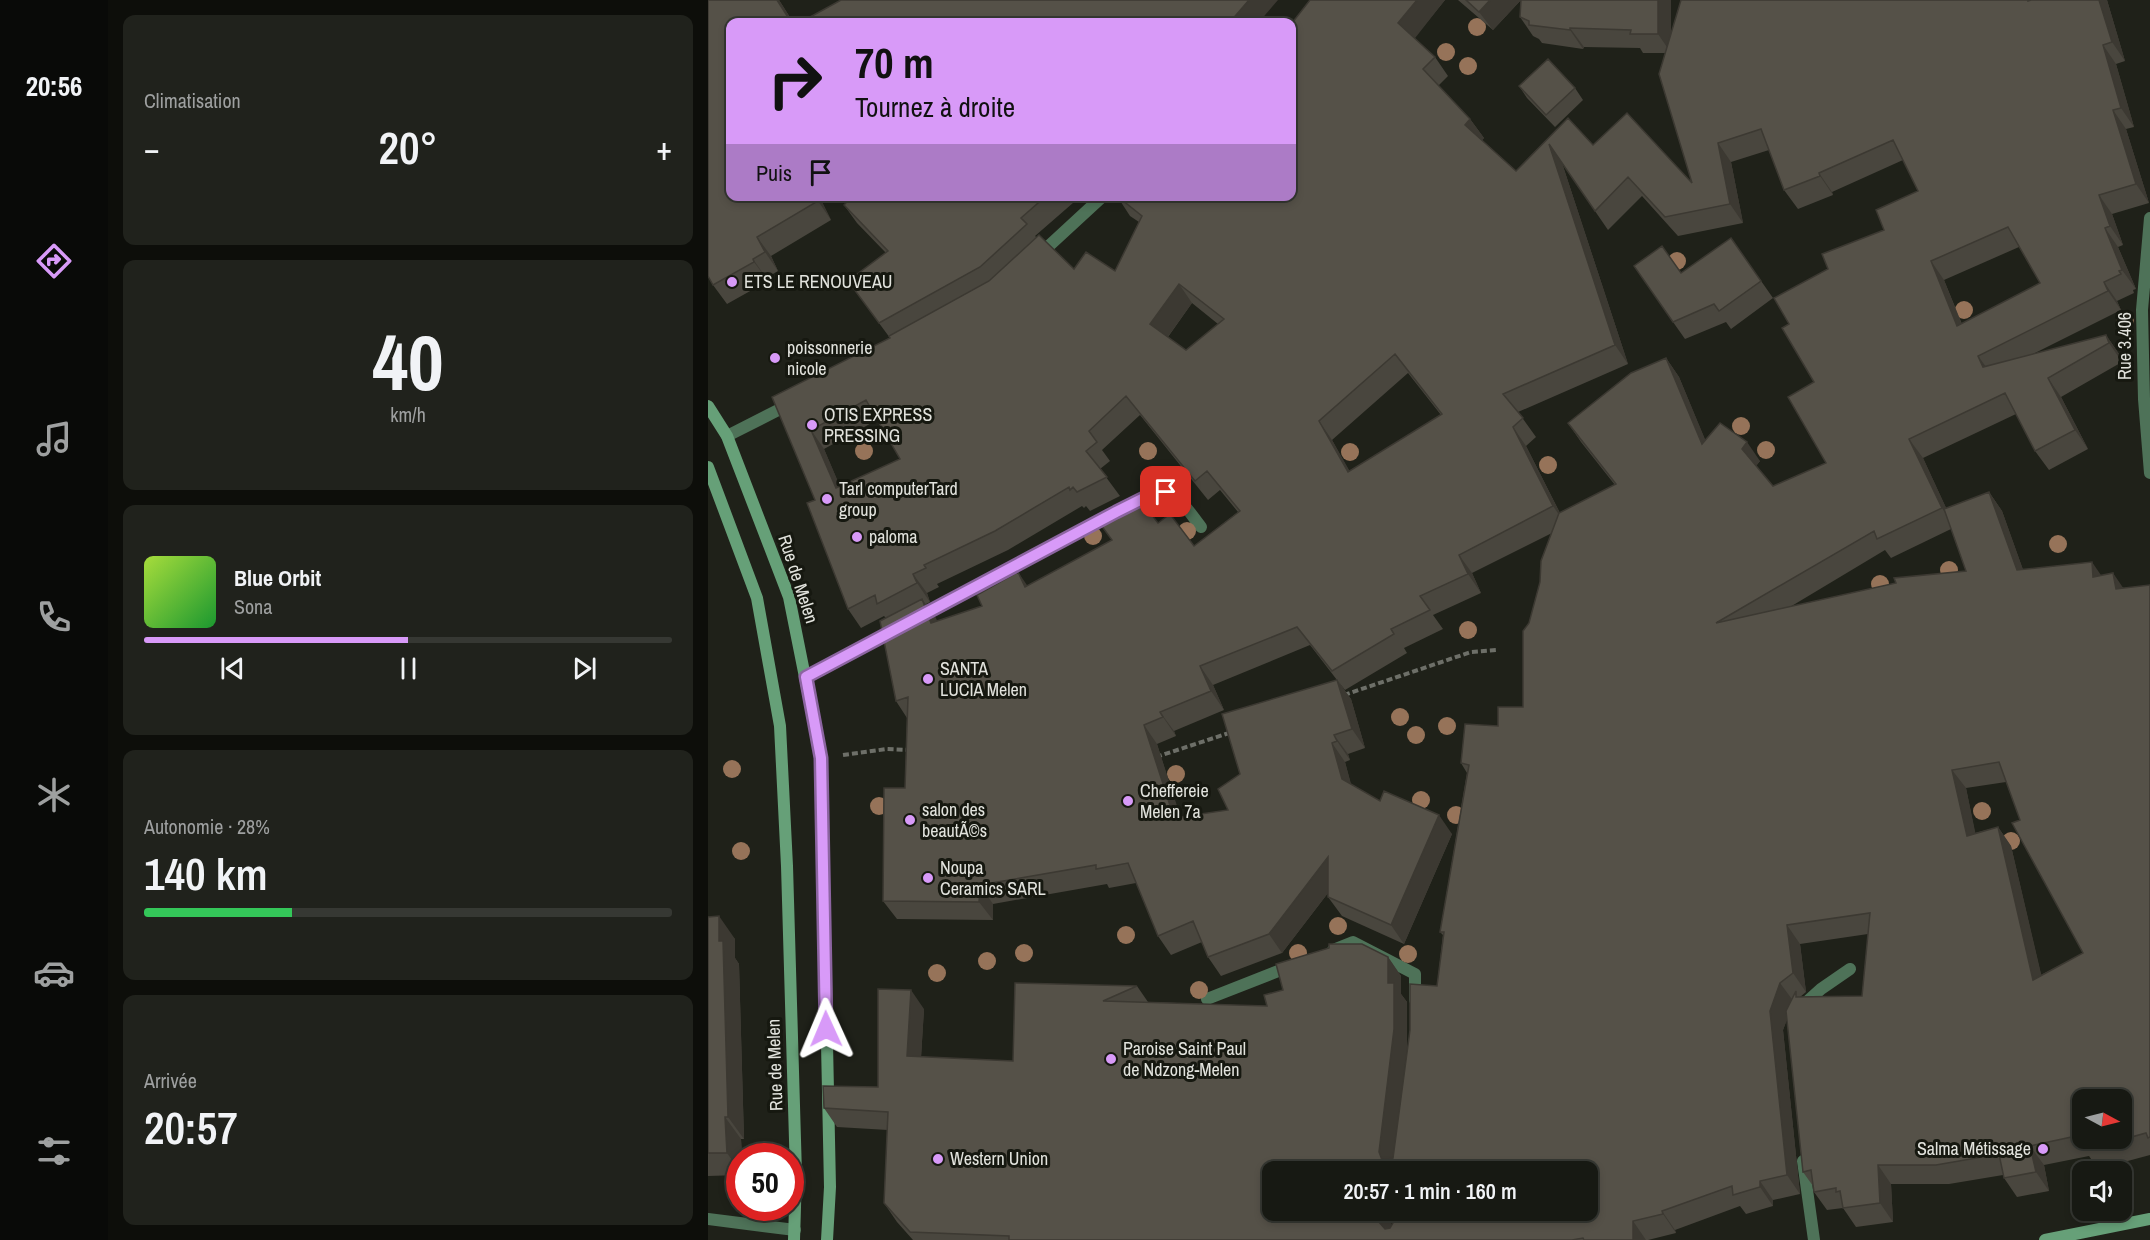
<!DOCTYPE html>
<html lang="fr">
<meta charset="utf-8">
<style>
body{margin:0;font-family:"Archivo Narrow",sans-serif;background:#20221c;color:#f1f3f6;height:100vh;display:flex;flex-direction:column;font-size:22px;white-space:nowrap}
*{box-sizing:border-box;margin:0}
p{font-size:20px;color:#9ea0a0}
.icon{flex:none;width:33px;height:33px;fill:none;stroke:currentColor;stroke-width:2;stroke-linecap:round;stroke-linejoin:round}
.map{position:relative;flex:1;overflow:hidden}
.panel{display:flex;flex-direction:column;gap:15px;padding:15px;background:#0d0e0a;width:600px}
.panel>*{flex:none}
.top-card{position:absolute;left:18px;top:18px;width:570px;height:183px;border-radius:12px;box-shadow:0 3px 9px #0003,0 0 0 2px #363833;background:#d89af8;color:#111;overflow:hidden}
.needle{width:39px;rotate:97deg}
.tools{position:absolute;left:1364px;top:1089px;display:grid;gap:12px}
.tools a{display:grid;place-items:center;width:60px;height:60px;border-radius:12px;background:#171913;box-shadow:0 3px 9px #0003,0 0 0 2px #363833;font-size:30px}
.speed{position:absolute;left:18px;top:1143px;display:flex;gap:12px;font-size:30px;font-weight:700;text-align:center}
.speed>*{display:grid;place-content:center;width:78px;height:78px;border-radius:50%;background:#171913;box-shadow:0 3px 9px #0003,0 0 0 2px #363833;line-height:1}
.speed .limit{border:9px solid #d22;background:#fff;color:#111}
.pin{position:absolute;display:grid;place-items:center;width:51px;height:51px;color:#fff;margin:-26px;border-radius:12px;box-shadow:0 3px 9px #0006}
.me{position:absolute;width:66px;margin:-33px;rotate:359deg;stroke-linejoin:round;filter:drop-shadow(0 0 4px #0008)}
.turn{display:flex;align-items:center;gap:21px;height:126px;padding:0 30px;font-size:27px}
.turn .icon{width:78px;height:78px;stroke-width:2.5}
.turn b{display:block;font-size:42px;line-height:51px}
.then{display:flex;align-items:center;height:57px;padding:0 30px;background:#0003;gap:12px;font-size:22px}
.big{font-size:45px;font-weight:600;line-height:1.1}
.panel .widget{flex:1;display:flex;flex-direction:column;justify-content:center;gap:9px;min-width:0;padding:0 21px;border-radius:12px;background:#20221c}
.panel .dial{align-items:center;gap:0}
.dial b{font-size:78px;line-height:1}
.song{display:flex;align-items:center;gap:18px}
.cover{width:72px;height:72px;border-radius:9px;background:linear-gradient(135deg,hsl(80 70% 55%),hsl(130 70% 35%))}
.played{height:6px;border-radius:3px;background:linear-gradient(90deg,#d89af8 50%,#363833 50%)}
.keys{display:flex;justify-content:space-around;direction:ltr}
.heat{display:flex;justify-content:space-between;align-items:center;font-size:33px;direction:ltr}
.charge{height:9px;border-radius:4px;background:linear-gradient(90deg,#34c759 28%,#363833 0)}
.trip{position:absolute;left:554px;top:1161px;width:336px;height:60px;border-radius:12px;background:#171913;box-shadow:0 3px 9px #0003,0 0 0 2px #363833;font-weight:600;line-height:60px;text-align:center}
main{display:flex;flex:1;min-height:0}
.tab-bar{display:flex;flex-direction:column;width:108px;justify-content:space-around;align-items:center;background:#090a08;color:#9ea0a0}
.tab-bar .icon{width:42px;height:42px}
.tab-bar .on{color:#d89af8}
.tab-bar b{font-size:27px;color:#f1f3f6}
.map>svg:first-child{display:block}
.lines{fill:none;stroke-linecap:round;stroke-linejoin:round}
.path{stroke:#6d6f68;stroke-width:4;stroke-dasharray:6 3;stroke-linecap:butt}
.lane{stroke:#4e7258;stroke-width:12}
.street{stroke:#4e7258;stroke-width:12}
.secondary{stroke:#66a078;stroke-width:12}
.tree{fill:#967359}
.wall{fill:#49463e;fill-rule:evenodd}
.shaded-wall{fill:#3c3932}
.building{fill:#555148;stroke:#3c3932;stroke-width:1.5;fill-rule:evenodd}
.route-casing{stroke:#8c64a1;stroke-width:15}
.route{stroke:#d89af8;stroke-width:10}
.poi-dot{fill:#d89af8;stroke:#161810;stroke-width:2}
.labels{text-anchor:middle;stroke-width:6;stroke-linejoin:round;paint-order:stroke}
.poi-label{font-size:18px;fill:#e2e3dd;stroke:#161810;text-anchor:start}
.street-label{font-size:18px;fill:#e2e3dd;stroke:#161810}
</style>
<main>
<nav class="tab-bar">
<b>20:56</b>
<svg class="icon on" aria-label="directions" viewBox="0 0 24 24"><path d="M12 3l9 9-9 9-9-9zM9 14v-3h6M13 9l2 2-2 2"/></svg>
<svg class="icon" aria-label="music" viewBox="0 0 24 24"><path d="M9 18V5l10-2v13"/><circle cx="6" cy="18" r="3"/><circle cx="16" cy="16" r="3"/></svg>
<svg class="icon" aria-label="phone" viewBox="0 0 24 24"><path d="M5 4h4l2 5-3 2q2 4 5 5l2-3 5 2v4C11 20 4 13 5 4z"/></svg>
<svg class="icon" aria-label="climate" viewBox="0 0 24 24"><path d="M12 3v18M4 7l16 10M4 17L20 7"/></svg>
<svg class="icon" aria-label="car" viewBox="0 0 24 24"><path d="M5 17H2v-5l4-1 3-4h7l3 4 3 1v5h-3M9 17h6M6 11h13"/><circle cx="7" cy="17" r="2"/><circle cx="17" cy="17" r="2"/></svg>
<svg class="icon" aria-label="filters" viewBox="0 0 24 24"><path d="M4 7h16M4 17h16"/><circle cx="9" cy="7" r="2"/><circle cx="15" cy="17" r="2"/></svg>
</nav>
<section class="panel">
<div class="widget"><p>Climatisation</p>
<div class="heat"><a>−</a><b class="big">20°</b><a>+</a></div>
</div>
<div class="widget dial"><b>40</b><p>km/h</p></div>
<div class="widget">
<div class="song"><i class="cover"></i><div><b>Blue Orbit</b><p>Sona</p></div></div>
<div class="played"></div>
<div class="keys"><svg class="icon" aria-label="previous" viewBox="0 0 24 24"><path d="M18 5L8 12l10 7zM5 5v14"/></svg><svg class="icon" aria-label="pause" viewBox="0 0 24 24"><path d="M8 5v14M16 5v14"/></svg><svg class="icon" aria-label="next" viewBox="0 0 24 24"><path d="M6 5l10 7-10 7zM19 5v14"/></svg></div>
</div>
<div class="widget"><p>Autonomie · 28%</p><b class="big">140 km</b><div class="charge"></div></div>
<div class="widget"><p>Arrivée</p><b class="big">20:57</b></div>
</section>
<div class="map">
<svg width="1442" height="1240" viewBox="0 0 1442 1240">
<rect width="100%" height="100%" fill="#1f2119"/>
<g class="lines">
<!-- path -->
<path class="path" d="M636,695L763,652L789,650
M135,755L179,749L202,750
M448,757L524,732"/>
<!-- lane -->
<path class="lane" d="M0,1219L87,1230"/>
<!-- street -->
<path class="street" d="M1442,218L1434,310L1436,399L1442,473
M330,256L395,196
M19,436L82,404
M208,618L448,492C470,490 480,511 493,527
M98,677L187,629
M625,950L645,942L707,974V1000
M499,999L583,966
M1092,1008L1113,989L1142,969
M1095,1161L1106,1240"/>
<!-- secondary -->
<path class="secondary" d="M0,406L19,436L81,597L113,757L122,1187L119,1240
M0,467L49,598L72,726L79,866L88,1174L86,1240
M1337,1240L1442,1219"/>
</g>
<!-- trees -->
<g class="tree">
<circle cx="769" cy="27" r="9"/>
<circle cx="738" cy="52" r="9"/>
<circle cx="760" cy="66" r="9"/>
<circle cx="969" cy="261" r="9"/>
<circle cx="1256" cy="310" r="9"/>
<circle cx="1417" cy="322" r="9"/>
<circle cx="1033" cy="426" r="9"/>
<circle cx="1058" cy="450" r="9"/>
<circle cx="156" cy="451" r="9"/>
<circle cx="440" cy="451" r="9"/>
<circle cx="642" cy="452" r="9"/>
<circle cx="840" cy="465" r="9"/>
<circle cx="479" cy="531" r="9"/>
<circle cx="385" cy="536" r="9"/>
<circle cx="1350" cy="544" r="9"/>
<circle cx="1241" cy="570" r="9"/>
<circle cx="1172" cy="584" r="9"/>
<circle cx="760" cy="630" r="9"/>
<circle cx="692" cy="717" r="9"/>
<circle cx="739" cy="726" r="9"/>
<circle cx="708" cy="735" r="9"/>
<circle cx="24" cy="769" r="9"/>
<circle cx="468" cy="774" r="9"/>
<circle cx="713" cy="800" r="9"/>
<circle cx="171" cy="806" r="9"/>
<circle cx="1274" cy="811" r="9"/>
<circle cx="748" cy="815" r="9"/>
<circle cx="1303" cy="841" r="9"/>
<circle cx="33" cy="851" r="9"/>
<circle cx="630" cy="926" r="9"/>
<circle cx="418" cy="935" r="9"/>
<circle cx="316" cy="953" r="9"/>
<circle cx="590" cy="953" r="9"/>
<circle cx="700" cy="954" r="9"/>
<circle cx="279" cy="961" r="9"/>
<circle cx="229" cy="973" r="9"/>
<circle cx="491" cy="990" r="9"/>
</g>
<!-- wall -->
<path class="wall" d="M0,0H71L85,22H22V196H111L123,220L63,256L70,271L58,278L60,281L19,304L5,285Z
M602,0H737L706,38L727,57L740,76L730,86L762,119L776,138L774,140L808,171L885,145L984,183L957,53H935L932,48L876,47L875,49L834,43L831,39L825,36L812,17L813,0L785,30L750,0H963V33L973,0H1399L1417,61L1408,64L1426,127L1418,129L1441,203L1404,214L1415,245L1410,247L1428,289L1425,290L1426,293L1409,301L1413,310L1323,355L1398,335L1411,354L1414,362L1353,397L1380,449L1341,470L1327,451L1308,414L1215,458L1238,508L1281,492L1294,511L1315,570L1393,575L1416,588L1442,585V1155L1390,1169L1381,1156L1336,1165L1341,1191L1309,1197L1296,1178L1295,1175L1241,1184H1183L1185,1222L1148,1227L1135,1208L1119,1210L1106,1192L1105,1186L1095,1172L1079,1019L1075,1030L1092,1194L1065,1200V1206L1038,1214L1032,1206L967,1230L968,1233L940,1240H205L189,1222L176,1203L180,1130L129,1127L116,1108L170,1087L216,1009L213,1057L305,1061L307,983L429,986L440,1002L559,1006L575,990L680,957L693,976V994L699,1002V1048L689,1125L729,986L735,935L732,932L759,773L753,763L790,726L815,707L821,623L832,582L844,533L764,573L773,593L725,615L735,629L696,648L699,653L637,690L630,681L643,699L657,748L640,754L642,760L637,762L643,785L672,801L744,834L696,944L634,916L620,897V893L574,953L513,976L500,957L494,942L463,955L450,936L428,883L401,888L399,884L285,904V920L189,919L175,901L197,788L199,718L188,701L178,618L176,616L153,628L140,609L107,500L64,397L182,338L140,281L178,253L149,223L136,205L144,196H373L327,236L366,269L407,271L431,222L422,216L409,196H584ZM1061,150L1076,190L1090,209L1125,195L1124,192L1195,160L1210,191L1176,230L1120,269L1081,324L1106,382L1118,463L1065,486L1048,466L1052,461L997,440L971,377L958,358L860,423L873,442L907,485L852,513L818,446L828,437L810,412L920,364L854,163L900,230L934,196L970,236L1035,223L1023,162ZM1311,247L1332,283L1254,324L1236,280ZM484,303L510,324L478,350L460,337ZM700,373L733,415L641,471L624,440ZM432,415L500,500L512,490L530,512L486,546L450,523L320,586L274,606L229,621L218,604L222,602L219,593L231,587L229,584L300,550L374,506L376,508L378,506L382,511L412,496L392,469L402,461L394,450ZM169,420L192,459L132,487L116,449ZM1243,529L1258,571L1082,607L1177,550L1183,558ZM602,645L629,680L532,774L520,810L472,817L449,744L468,736L466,731L516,710L505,685ZM1298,782L1312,820L1375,953L1333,975L1303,846L1290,827L1267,833L1258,788ZM1160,934L1154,996L1092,997L1098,992L1092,944ZM564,1172H879L686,1221L683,1226Z
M811,86L867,88L875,100L847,127L819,98Z
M1023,238L1065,298L1023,329L1018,322L977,339L965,322L973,273Z
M0,917L27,939V958L31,964L36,1139H33L34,1156H32V1175L0,1176Z"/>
<!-- shaded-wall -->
<path class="shaded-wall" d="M69,0H71L85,22H83Z
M541,0H570L551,22H522Z
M709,0H737L704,42L690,23Z
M782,0H813L785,30L771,12Z
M950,0H963V53L950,34Z
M1391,0H1399L1417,61L1404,42Z
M862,28L876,47L875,49L862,30Z
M1395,45L1408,64L1426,127L1413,108Z
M1405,110L1418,129L1441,203L1428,184Z
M762,119L776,138L771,144L757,125Z
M1010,143L1023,162L1035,223L1022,204Z
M841,144L854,163L920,364L907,345Z
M1111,173L1124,192L1125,195L1112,176Z
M1391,195L1404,214L1415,245L1402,226Z
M108,196H111L123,220L110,201Z
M1397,228L1410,247L1428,289L1414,270Z
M49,237L63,256L70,271L57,252Z
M45,259L58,278L60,281L46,262Z
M1223,261L1236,280L1262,345L1249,326Z
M1396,282L1409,301L1413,310L1400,291Z
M471,284L484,303L456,342L442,324Z
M1398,335L1411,354L1414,362L1401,343Z
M1270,356L1284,375L1275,367Z
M958,358L971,377L1007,463L994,444Z
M1340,378L1353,397L1380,449L1367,430Z
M611,421L624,440L653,491L640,472Z
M805,427L818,446L858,525L845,506Z
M103,430L116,449L141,507L128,488Z
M1201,439L1215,458L1247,527L1234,508Z
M1039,442L1052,461L1047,467L1034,449Z
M1281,492L1294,511L1322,589L1309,570Z
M751,555L764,573L773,593L760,574Z
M1384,562L1397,581L1385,577Z
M310,572L323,591L317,587Z
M1405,573L1418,592L1408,589Z
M205,574L219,593L222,602L209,583Z
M214,599L228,618L236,642L223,623Z
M492,666L505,685L516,710L503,691Z
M629,680L643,699L657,748L644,729Z
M452,712L466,731L468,736L455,717Z
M436,725L449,744L479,837L466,818Z
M626,735L640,754L642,760L629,741Z
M624,743L637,762L647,798L634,779Z
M1244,770L1258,788L1272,855L1259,836Z
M731,815L744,834L696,944L683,925Z
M1290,827L1303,846L1339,999L1325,980Z
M620,857L633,876L574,953L561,934Z
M272,885L285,904V920L271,902Z
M11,916L27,939V958L31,964L36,1139L20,1117L11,941Z
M1079,925L1092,944L1098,992L1085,973Z
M680,957L693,976V994L699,1002V1048L684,1172L674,1160L671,1152L680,983Z
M1072,983L1086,1002L1075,1030L1092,1194L1079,1175L1062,1011Z
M203,990L216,1009L212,1075L199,1056Z
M17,1117L33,1139L34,1156H32V1171L19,1153Z
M1322,1146L1336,1165L1341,1191L1328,1172Z
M1170,1165L1183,1184L1185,1222L1172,1203Z
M1052,1181L1065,1200V1206L1052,1187Z
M670,1210H684L683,1240L670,1221Z
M954,1211L967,1230L968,1233L955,1214Z
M925,1221L938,1240H925Z"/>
<!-- building -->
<path class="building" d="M0,0H69L83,22H22V196H108L110,201L49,237L57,252L45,259L46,262L5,285L0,276Z
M133,0H541L522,22H93Z
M602,0H709L690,23L727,57L715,69L762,119L757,125L808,171L860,118L885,145L919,113L984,183L951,74L973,0H1320V1L1323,0H1391L1404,42L1395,45L1413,108L1405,110L1428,184L1391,195L1402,226L1397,228L1414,270L1411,271L1413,274L1396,282L1400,291L1270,356L1275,367L1398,335L1401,343L1340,378L1367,430L1327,451L1297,393L1201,439L1234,508L1169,539L1166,531L1008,623L1188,583L1186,578L1258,571L1236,509L1281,492L1309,570L1384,562L1385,577L1405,573L1408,589L1442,585V1137L1440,1138L1438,1133L1377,1150L1373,1135L1322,1146L1328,1172L1296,1178L1291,1154L1228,1165H1170L1172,1203L1135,1208L1132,1191L1128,1192V1188L1106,1192L1103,1170L1095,1172L1078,1011L1088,991V997L1154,996L1162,913L1079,925L1085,973L1072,983L1062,1011L1079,1175L1052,1181V1187L1025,1195L1024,1186L954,1211L955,1214L925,1221V1240H876L875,1238L864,1240H301V1236L202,1232L176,1203L180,1112L116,1108L115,1086L170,1087V989L203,990L199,1056L305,1061L307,983L429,986L395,1001L559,1006L556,995L575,990L568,964L621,948V944H654L680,957V983H686V1029L671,1152L674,1160L685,1158L702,1030V984L729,986L736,932H732L761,765L753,763L757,724L790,726V707H815V631L821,623L832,582L833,561L851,513L908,484L860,423L923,373L958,358L994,444L1012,423L1039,442L1034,449L1065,486L1118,463L1080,397L1106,382L1074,328L1081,324L1066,298L1120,269L1114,254L1176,230L1168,210L1210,191L1185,140L1111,173L1112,176L1076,190L1053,129L1010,143L1022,204L957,217L920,177L887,211L841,144L907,345L795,394L815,418L805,427L845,506L751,555L760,574L712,596L722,610L683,629L686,634L624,671L589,627L492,666L503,691L452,712L455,717L436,725L466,818L520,810L510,789L532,774L514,714L629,680L644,729L626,735L629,741L624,743L634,779L672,801L676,791L731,815L683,925L620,897V857L561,934L500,957L485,921L450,936L420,863L388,869V865L272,885L271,902L175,901L176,788H197L200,697L188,701L172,621L214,599L223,623L274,606L269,595L310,572L317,587L404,540L393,525L434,502L450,523L462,514L486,546L532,511L499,471L487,481L418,396L381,431L389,442L378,451L399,477L369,492L365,487L362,490L361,487L287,531L216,565L218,568L205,574L209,583L169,604L167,595L140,609L99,503L107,500L64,397L182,338L181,336L281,281L331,235L366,269L378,252L407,271L434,216L409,196H584V23ZM1300,227L1332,283L1249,326L1223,261ZM471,284L516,319L478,350L442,324ZM687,354L734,414L640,472L611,421ZM158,400L192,459L128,488L103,430ZM1291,762L1312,820L1304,823L1375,953L1325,980L1290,827L1259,836L1244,770ZM1374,1100H1413V1138H1374ZM564,1172H879V1210H686V1221L682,1228L677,1229L670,1221V1210H564Z
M758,0H782L771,12Z
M813,0H950V34H922L923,30L862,28V30L821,25V21L812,17Z
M840,59L867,88L838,115L811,86Z
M144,196H338L313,218L319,224L272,267L171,323L140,281L180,251L136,205Z
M1023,238L1053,281L1011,311L1006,304L965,322L926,266L954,246L973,273Z
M11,916V941H15L20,1117H17L19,1153H0V917Z"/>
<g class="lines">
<!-- route casing -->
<g class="route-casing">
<path id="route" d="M118,1029L113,758L98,677L408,512L448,492H458"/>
</g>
<!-- route -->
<use href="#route" class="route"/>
</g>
<!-- markers -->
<g class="poi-dot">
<circle cx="24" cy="282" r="6"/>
<circle cx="67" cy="358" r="6"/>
<circle cx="104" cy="425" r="6"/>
<circle cx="119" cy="499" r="6"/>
<circle cx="149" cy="537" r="6"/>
<circle cx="220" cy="679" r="6"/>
<circle cx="420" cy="801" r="6"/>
<circle cx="202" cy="820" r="6"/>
<circle cx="220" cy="878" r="6"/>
<circle cx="403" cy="1059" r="6"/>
<circle cx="1335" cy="1149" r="6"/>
<circle cx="230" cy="1159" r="6"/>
</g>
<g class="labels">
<!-- poi labels -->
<g class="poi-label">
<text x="36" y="288">ETS LE RENOUVEAU</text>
<text x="79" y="354">poissonnerie<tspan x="79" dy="21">nicole</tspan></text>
<text x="116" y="421">OTIS EXPRESS<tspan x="116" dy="21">PRESSING</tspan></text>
<text x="131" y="495">Tarl computerTard<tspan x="131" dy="21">group</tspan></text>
<text x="161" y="543">paloma</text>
<text x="232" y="675">SANTA<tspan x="232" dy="21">LUCIA Melen</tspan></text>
<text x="432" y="797">Cheffereie<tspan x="432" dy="21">Melen 7a</tspan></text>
<text x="214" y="816">salon des<tspan x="214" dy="21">beautÃ©s</tspan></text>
<text x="232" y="874">Noupa<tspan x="232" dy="21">Ceramics SARL</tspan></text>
<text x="415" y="1055">Paroise Saint Paul<tspan x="415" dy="21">de Ndzong-Melen</tspan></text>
<text x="1323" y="1155" text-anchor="end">Salma Métissage</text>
<text x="242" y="1165">Western Union</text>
</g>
<!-- street labels -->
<g class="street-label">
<text transform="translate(1417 346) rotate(-90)" y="6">Rue 3.406</text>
<text transform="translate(90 579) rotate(72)" y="6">Rue de Melen</text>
<text transform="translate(67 1065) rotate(-92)" y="6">Rue de Melen</text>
</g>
</g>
</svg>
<div class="tools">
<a><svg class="needle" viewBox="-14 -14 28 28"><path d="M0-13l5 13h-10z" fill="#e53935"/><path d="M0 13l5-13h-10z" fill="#9ea0a0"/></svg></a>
<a><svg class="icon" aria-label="sound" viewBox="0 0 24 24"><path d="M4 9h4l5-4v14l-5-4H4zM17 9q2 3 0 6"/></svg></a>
</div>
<div class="speed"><div class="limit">50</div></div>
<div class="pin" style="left:458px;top:492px;background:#d93025"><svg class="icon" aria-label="arrive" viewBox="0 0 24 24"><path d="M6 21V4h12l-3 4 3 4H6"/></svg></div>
<svg class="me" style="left:118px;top:1029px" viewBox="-20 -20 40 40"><path d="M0-17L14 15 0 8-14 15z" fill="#d89af8" stroke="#fff" stroke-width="4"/></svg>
<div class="trip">20:57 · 1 min · 160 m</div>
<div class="top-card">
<div class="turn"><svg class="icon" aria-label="right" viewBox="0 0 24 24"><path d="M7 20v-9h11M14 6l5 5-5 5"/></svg><div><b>70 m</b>Tournez à droite</div></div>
<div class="then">Puis<svg class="icon" aria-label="arrive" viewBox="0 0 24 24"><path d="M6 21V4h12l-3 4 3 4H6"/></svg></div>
</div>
</div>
</main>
